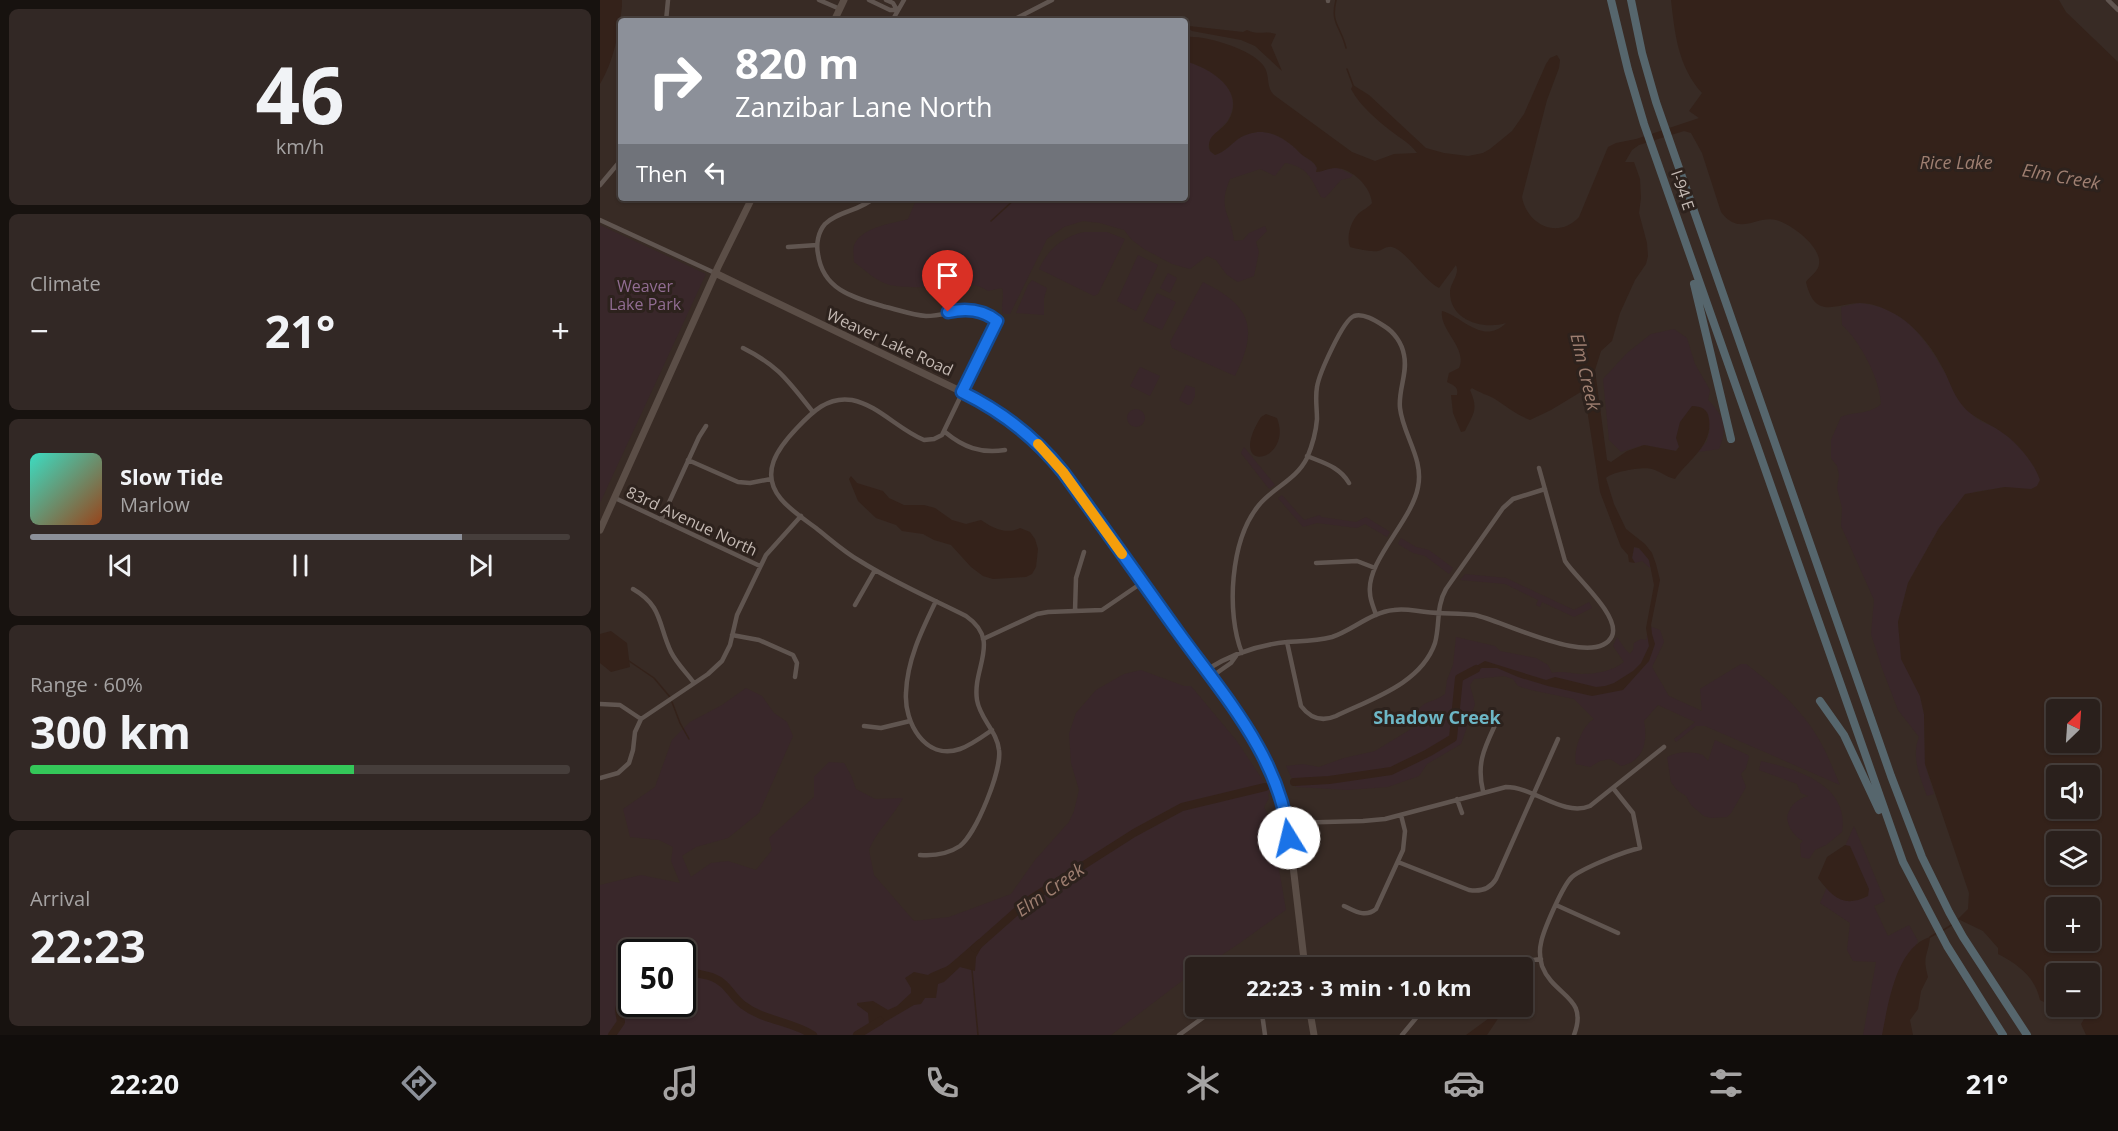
<!DOCTYPE html>
<meta charset="utf-8">
<style>
body{margin:0;font-family:"Open Sans",sans-serif;background:#322825;color:#f1f3f6;height:100vh;display:flex;flex-direction:column;font-size:22px;white-space:nowrap}
*{box-sizing:border-box;margin:0}
p{font-size:20px;color:#a5a3a3}
.icon{flex:none;width:33px;height:33px;fill:none;stroke:currentColor;stroke-width:2;stroke-linecap:round;stroke-linejoin:round}
.map{position:relative;flex:1;overflow:hidden}
.details{display:flex;flex-direction:column;gap:9px;padding:9px;background:#17120f;width:600px}
.details>*{flex:none}
.banner{position:absolute;left:18px;top:18px;width:570px;height:183px;border-radius:6px;box-shadow:0 2px 4px #0004,0 0 0 2px #463e3b;background:#8c9099;color:#fff;overflow:hidden}
.needle{width:39px;rotate:25deg}
.buttons{position:absolute;left:1446px;top:699px;display:grid;gap:12px}
.buttons a{display:grid;place-items:center;width:54px;height:54px;border-radius:6px;background:#2a201c;box-shadow:0 2px 4px #0004,0 0 0 2px #463e3b;font-size:30px}
.speed{position:absolute;left:18px;top:939px;display:flex;gap:12px;font-size:30px;font-weight:700;text-align:center}
.speed>*{display:grid;place-content:center;width:78px;height:78px;border-radius:50%;background:#2a201c;box-shadow:0 2px 4px #0004,0 0 0 2px #463e3b;line-height:1}
.speed .limit{border:3px solid #111;border-radius:9px;background:#fff;color:#111}
.pin{position:absolute;display:grid;place-items:center;width:51px;height:51px;color:#fff;margin:-62px -26px;border-radius:50% 50% 50% 0;rotate:-45deg;box-shadow:0 0 6px #0007}
.pin .icon{rotate:45deg}
.me{position:absolute;width:66px;margin:-33px;rotate:351deg;stroke-linejoin:round;filter:drop-shadow(0 0 4px #0008)}
.turn{display:flex;align-items:center;gap:21px;height:126px;padding:0 18px;font-size:27px}
.turn .icon{width:78px;height:78px;stroke-width:2.5}
.turn b{display:block;font-size:42px;line-height:51px}
.then{display:flex;align-items:center;height:57px;padding:0 18px;background:#0003;gap:12px;font-size:22px}
.big{font-size:45px;font-weight:700;line-height:1.1}
.details .widget{flex:1;display:flex;flex-direction:column;justify-content:center;gap:9px;min-width:0;padding:0 21px;border-radius:9px;background:#322825}
.details .dial{align-items:center;gap:0}
.dial b{font-size:78px;line-height:1}
.song{display:flex;align-items:center;gap:18px}
.cover{width:72px;height:72px;border-radius:9px;background:linear-gradient(135deg,hsl(170 70% 55%),hsl(20 70% 35%))}
.played{height:6px;border-radius:3px;background:linear-gradient(90deg,#8c9099 80%,#463e3b 80%)}
.keys{display:flex;justify-content:space-around;direction:ltr}
.heat{display:flex;justify-content:space-between;align-items:center;font-size:33px;direction:ltr}
.charge{height:9px;border-radius:4px;background:linear-gradient(90deg,#34c759 60%,#463e3b 0)}
.trip{position:absolute;left:585px;top:957px;width:348px;height:60px;border-radius:6px;background:#2a201c;box-shadow:0 2px 4px #0004,0 0 0 2px #463e3b;font-weight:700;line-height:60px;text-align:center}
.tabs{display:flex;height:96px;justify-content:space-around;align-items:center;background:#110d0b;color:#a5a3a3}
.tabs .icon{width:42px;height:42px}
.tabs .on{color:#8c9099}
.tabs b{font-size:27px;color:#f1f3f6}
main{display:flex;flex:1;min-height:0}
.map>svg:first-child{display:block}
.green{fill:#39272a;fill-rule:evenodd}
.water{fill:#34221a;fill-rule:evenodd}
.lines{fill:none;stroke-linecap:round;stroke-linejoin:round}
.stream{stroke:#34221a;stroke-width:1.5}
.river{stroke:#34221a;stroke-width:8}
.minor{stroke:#605550;stroke-width:4.5}
.secondary{stroke:#5b4e47;stroke-width:7}
.motorway{stroke:#56666d;stroke-width:8}
.route-casing{stroke:#114b97;stroke-width:15}
.route{stroke:#1a73e8;stroke-width:10}
.slow{stroke:#f59e0b;stroke-width:10}
.labels{text-anchor:middle;stroke-width:6;stroke-linejoin:round;paint-order:stroke}
.street-label{font-size:16px;fill:#c4b9b3;stroke:#2d221d}
.park-label{font-size:16px;fill:#916d92;stroke:#2d221d}
.water-label{font-size:18px;font-style:italic;fill:#9f7f71;stroke:#2d221d}
.neighbourhood-label{font-size:18px;font-weight:bold;fill:#6db7c6;stroke:#2d221d}
</style>
<main>
<section class="details">
<div class="widget dial"><b>46</b><p>km/h</p></div>
<div class="widget"><p>Climate</p>
<div class="heat"><a>−</a><b class="big">21°</b><a>+</a></div>
</div>
<div class="widget">
<div class="song"><i class="cover"></i><div><b>Slow Tide</b><p>Marlow</p></div></div>
<div class="played"></div>
<div class="keys"><svg class="icon" aria-label="previous" viewBox="0 0 24 24"><path d="M18 5L8 12l10 7zM5 5v14"/></svg><svg class="icon" aria-label="pause" viewBox="0 0 24 24"><path d="M8 5v14M16 5v14"/></svg><svg class="icon" aria-label="next" viewBox="0 0 24 24"><path d="M6 5l10 7-10 7zM19 5v14"/></svg></div>
</div>
<div class="widget"><p>Range · 60%</p><b class="big">300 km</b><div class="charge"></div></div>
<div class="widget"><p>Arrival</p><b class="big">22:23</b></div>
</section>
<div class="map">
<svg width="1518" height="1035" viewBox="0 0 1518 1035">
<rect width="100%" height="100%" fill="#382b25"/>
<!-- green -->
<path class="green" d="M585,61C610,68 646,89 628,120C626,124 622,126 619,130C615,135 611,140 608,146L610,151L615,155C626,151 630,145 638,139C661,124 683,135 700,153C706,159 713,160 717,168L716,172L736,167L753,175L750,178L741,180L725,198L721,197C711,178 708,167 685,163L675,176L660,169L630,179C617,210 631,213 634,241L643,240L649,233L665,226L667,231L656,242L659,252L654,276L638,282L627,275L616,260L607,256L590,269L572,264L544,249L532,240L524,230L500,223L483,221L464,227L447,239L410,314H403C400,305 405,297 402,288L388,291C371,279 356,287 338,287C325,287 302,288 290,285C277,282 265,270 254,262C254,256 252,248 255,243C265,226 292,224 308,219L317,198H585Z
M0,225L106,274L0,503Z
M484,232H507L525,239L498,294L494,296L439,269C448,249 463,237 484,232Z
M538,255L558,265L536,311L517,301Z
M568,273L577,278L570,293L560,288Z
M432,280L447,288L444,298V315L416,313L428,285Z
M603,282C651,306 659,328 635,376L572,348L570,342Z
M557,293L576,302L562,330L543,321Z
M1258,303C1324,307 1338,372 1372,414C1377,421 1389,424 1396,428C1414,439 1434,461 1440,480L1437,486L1431,490L1405,487L1374,492L1339,528L1308,583L1298,622L1299,633L1312,680L1320,696L1324,714L1325,764L1334,794L1327,796C1320,776 1311,758 1319,737L1298,710L1283,671L1271,634L1274,600L1241,526L1242,508L1237,488L1239,475L1237,466L1231,458V440L1241,417C1255,411 1269,415 1281,404C1280,379 1260,341 1242,325L1241,307Z
M1074,329L1087,338L1095,364L1110,390L1108,400C1124,416 1128,427 1119,449L1098,452L1107,441L1110,428L1079,442V447L1075,451L1044,445L1021,452L1009,440L1003,379L1027,353L1051,334Z
M540,367L560,376L550,396L530,386Z
M586,385L595,388V396L591,404L588,405L579,400Z
M527 418a9 9 0 1 1 18 0a9 9 0 1 1-18 0Z
M644,447L675,485L669,489L641,453Z
M682,495L704,520L720,515L721,517L756,522L766,517L790,532L787,537L765,524L757,528L717,523L703,527L678,498Z
M801,538L816,547L829,550L853,568L849,574L825,556L813,553L798,544Z
M1034,547C1043,549 1051,558 1050,568L1042,561L1035,563L1032,558Z
M865,574L906,578L974,610L989,602L992,608L974,617L942,602L940,607L936,605L938,600L905,584L860,580Z
M1052,627L1060,630L1064,642L1052,667L1069,696L1102,711L1100,689L1141,664H1146C1171,683 1196,704 1213,730C1225,747 1232,767 1240,785L1105,726H1096L1076,742L1074,739L1095,722L1058,705L1044,721C1048,741 1044,761 1021,766L1010,759L1000,761L990,767L976,764C973,751 982,725 994,719L974,699L931,690L918,686L913,679L904,676L874,679L870,685L875,704L861,744L827,764L819,776L788,787L748,790L696,787L686,766L703,764L719,767L744,758L775,751L816,726C816,698 829,706 845,694L847,680L853,665L856,637L895,646L900,651L936,658L948,665L952,673C963,670 971,674 982,674C996,674 1013,671 1024,662L1013,646L1017,637L1025,649L1030,654L1033,650L1034,643L1041,639L1046,640L1048,631Z
M541,670L584,686H591L636,740L670,791L668,795L669,798L664,807L669,817L677,820L681,849L676,852L686,910C669,921 611,967 596,968L595,971L511,1035H0V885L41,875L80,883L71,861L73,847L59,840L30,837L23,809L55,787L72,740L90,722L122,705L146,688L162,696L174,713L187,722L193,736L159,813L128,838L96,847L82,856L91,877L111,863L128,861L156,870L172,850L169,838L214,797V777L229,762L244,763L251,775L256,789L275,799L303,798C293,817 277,830 269,850L274,875L314,921L349,917L411,894L435,860L469,822L474,811L479,790L471,763L469,734L476,713L496,690L524,674ZM32,952H82V1004H32Z
M1115,740L1148,755L1149,757L1146,768L1141,774L1146,787L1131,813L1127,817L1111,818L1104,816L1091,805L1086,796L1077,790L1071,782L1067,757C1078,751 1091,751 1103,755L1108,761Z
M1161,761C1197,769 1250,785 1242,832L1226,845L1215,850L1209,859L1201,857L1200,844L1203,841C1194,836 1188,828 1187,817C1191,804 1196,800 1208,796L1201,793L1197,784L1159,770Z
M1254,826L1285,901L1274,906L1288,936L1309,925L1318,941L1300,977L1309,1035H1263L1276,962L1253,961L1247,950L1250,923L1220,903Z"/>
<!-- water -->
<path class="water" d="M0,0H22V6C19,32 14,61 0,84Z
M1071,0H1459L1466,12L1518,62V1035H1486L1481,1024L1489,1011L1484,1007L1490,1006V974H1456V1006L1468,1007L1456,1008L1440,1000C1435,977 1419,965 1398,954V948L1383,931L1358,919L1368,909L1369,893L1325,764L1324,714L1320,696L1301,659L1298,622L1308,583L1339,528L1365,494L1405,487L1431,489L1437,486L1440,480C1434,462 1416,441 1400,431C1387,422 1372,418 1362,405C1352,393 1349,378 1341,365C1330,344 1312,322 1291,312C1282,307 1271,303 1260,303C1234,304 1215,320 1206,282C1209,277 1219,271 1219,264C1222,247 1191,224 1176,220C1156,215 1140,237 1121,212L1102,153L1091,133L1084,131L1039,145L1032,150L1025,162H1034L1040,179L1041,198L1039,213L1047,243L1048,256L1046,264L1035,280L1020,313L1012,341L1001,351L995,370L1007,460L1011,462L1027,451L1044,445L1076,451L1079,447L1076,438L1080,422L1092,406C1101,406 1108,409 1109,419C1113,446 1087,461 1075,479C1066,477 1060,471 1052,469C1044,466 1011,472 1006,478L1014,504L1026,529L1045,544L1052,553L1056,564L1060,580L1051,625L1052,634L1055,644L1049,661L1023,690L992,696L948,686L918,677L897,668H882L868,675L866,672L885,661L946,680L955,677L996,687L1005,686L1014,683L1033,671L1041,663L1049,646L1046,628L1054,585L1049,560L1039,548L1034,547L1032,558L1035,563L1029,562L1028,555L1021,547L1000,492L984,390L951,410L930,420C917,415 907,407 895,399C888,395 880,393 872,388L870,390C879,410 873,414 865,431L861,432L853,413L851,395H857C859,387 853,385 847,382L849,373L859,368C868,348 839,330 842,311C862,316 883,346 906,323C884,330 849,321 850,291C851,282 860,274 856,265L839,288C823,280 807,251 792,247C786,246 783,250 778,251C770,252 758,249 750,247C746,236 751,221 759,213C764,209 768,208 772,203C771,187 752,168 735,168C728,168 723,172 716,172L717,168C713,159 706,159 700,153C683,135 661,124 638,139C630,145 626,151 615,155L610,151C605,135 621,132 628,121C647,90 610,68 585,61V37C605,35 651,49 663,65C671,75 665,86 674,95L752,152L775,161L794,154L817,153C810,143 801,139 791,131C777,120 760,106 751,89L753,85L769,95L826,148L844,153L868,156L883,153L890,149L912,131L924,114L946,64L950,58L957,55L960,60L959,68L947,100L922,197C927,225 958,240 979,217L1008,147L1016,143L1036,139L1099,118L1089,111L1102,93C1078,66 1075,35 1071,0ZM1456,710H1490V742H1456ZM1456,776H1490V808H1456ZM1456,842H1490V874H1456ZM1456,908H1490V940H1456Z
M589,26L643,32L647,30C660,36 663,30 676,34L671,45L682,71L655,46L641,40L592,31L587,27Z
M666,414L677,418C694,463 624,476 661,417Z
M251,476L257,483L283,491L289,498L304,505H324L335,508L352,520L366,524L381,520C392,528 407,535 420,528L430,532L435,539L438,549L436,567L432,574L426,577L393,579L383,576L371,567L351,545L334,540L323,534L302,531L296,525L276,518L258,501L249,479Z
M11,631L27,643L30,667L11,672L0,663V634Z
M1245,845L1250,846L1269,889L1268,896C1244,908 1233,898 1218,878L1227,857Z
M1330,937C1328,957 1322,955 1328,977L1321,991L1318,1009L1310,1020L1313,1035H1282C1288,1005 1296,947 1330,937Z
M379,939L384,943L376,957L375,971L360,967L344,982L338,984L336,998H325L321,1004L314,1005L273,1029L269,1024L268,1013L257,1005V1003L273,1001L288,1010L297,1006L311,993V988L305,978L314,972L328,975C335,970 344,969 350,964C360,956 369,947 379,939Z
M892,1016L899,1017L887,1035H866Z"/>
<g class="lines">
<!-- stream -->
<path class="stream" d="M736,0C730,24 741,26 746,48
M747,69L753,85
M391,221L416,198
M29,661L54,678L70,697
M72,702L80,723L89,739
M1342,931L1353,924
M1330,937L1337,933
M372,970L378,1035"/>
<!-- river -->
<path class="river" d="M694,782L729,780L791,771L828,753L853,738L859,678L876,669
M375,948L429,900L534,833L582,807L665,787
M82,968L86,967C97,976 101,973 112,977C128,983 131,996 143,1005C164,1021 191,1021 213,1035
M12,1035L21,1022L19,1010L22,997L32,993
M257,1035L280,1021"/>
<!-- minor -->
<path class="minor" d="M219,0L240,9
M269,0L290,10H297
M286,0L293,3L297,10
M1508,0L1518,10
M728,1V0
M66,21L68,0
M292,21L304,0
M411,21L452,0
M0,185L21,160
M274,198C260,211 238,211 225,224C218,232 216,244 218,254C223,291 255,298 286,307C299,310 312,315 326,316C353,316 372,300 397,321L342,435L334,439L324,440C299,430 278,405 252,400C228,396 212,412 197,428C178,448 159,473 181,499C190,510 204,519 216,528C230,539 244,552 260,561C293,582 330,598 366,616C402,641 372,667 377,700C380,719 397,731 399,750C402,770 376,834 360,846C348,854 334,856 320,855
M0,220L115,273
M188,247L217,245
M143,348C179,366 188,381 213,412
M345,432C363,447 381,454 405,450
M707,456C724,463 740,467 749,483
M88,460L138,482L150,483L171,479
M15,498L160,566
M61,520L99,437L106,426
M716,563L757,561L775,568
M33,589C63,606 58,625 71,652C77,664 87,673 94,683
M336,601C322,630 307,660 306,693C304,722 325,761 360,749C371,745 382,737 392,730
M255,605L275,570
M475,611L476,578L484,552
M132,635L159,640L193,655L197,663L195,677
M383,639L437,614L448,612L502,610L543,582
M687,642L701,706C710,718 722,722 736,716C771,699 821,684 835,643C840,625 836,606 846,589L903,508L913,499L945,489
M642,653C626,613 630,540 659,505C674,487 696,480 707,458C712,446 716,432 717,419C717,408 715,398 717,387C719,374 743,320 754,316C764,313 776,321 784,326C794,332 802,343 804,355C808,373 798,390 800,408C803,435 824,459 818,487C812,521 766,561 770,593C770,600 774,608 776,615
M606,670C630,655 658,645 687,642C702,641 717,641 732,637C753,630 771,612 794,610C805,608 815,611 826,612C842,614 859,613 875,615C901,620 996,670 1012,636C1021,616 975,577 965,561L939,468
M611,677L631,663L636,656
M0,704L20,705L41,719
M264,726L281,728L310,721
M0,778L18,773L29,763L33,750L35,732L41,719L108,674L122,661L130,645L137,615L166,555L201,516
M883,791C876,762 885,747 897,721
M857,799L862,813
M688,823L763,821L785,819L906,787C934,787 963,817 990,806L1064,747
M798,862L869,890C881,892 890,889 896,879L958,739
M956,905L1018,933
M744,906C755,911 765,918 776,909L803,850L805,831L801,815
M690,968L705,966
M873,968L941,959
M661,1006L665,1035
M579,1035L619,1006
M802,1035L826,1006
M974,1035C989,996 954,997 942,966C940,959 939,951 941,943C943,931 963,885 972,877C983,868 1025,851 1040,848L1033,813L1013,788"/>
<!-- secondary -->
<path class="secondary" d="M234,21L244,0
M115,273L383,402L425,432L457,465L611,677L662,751L677,783L688,823L705,968
M0,530L118,267L152,198
M709,1006L714,1035"/>
<!-- motorway -->
<path class="motorway" d="M1011,0L1028,70L1044,124L1303,862L1347,946L1403,1035
M1031,0L1042,53L1056,102L1291,776L1322,857L1349,912L1363,937L1427,1035
M1094,284L1131,439
M1220,701L1244,735L1279,810"/>
</g>
<g class="lines">
<!-- route casing -->
<g class="route-casing">
<path id="route" d="M348,312C366,308 382,309 397,321L362,392C403,412 435,437 463,472C502,525 540,579 578,632C624,696 680,757 689,838"/>
</g>
<!-- route -->
<use href="#route" class="route"/>
<!-- slow -->
<path class="slow" d="M438,444L463,472L522,554"/>
</g>
<g class="labels">
<!-- street labels -->
<g class="street-label">
<text transform="translate(1083 190) rotate(71)" y="6">I-94 E</text>
<text transform="translate(290 342) rotate(25)" y="6">Weaver Lake Road</text>
<text transform="translate(92 521) rotate(25)" y="6">83rd Avenue North</text>
</g>
<!-- park labels -->
<g class="park-label">
<text x="45" y="292">Weaver<tspan x="45" dy="18">Lake Park</tspan></text>
</g>
<!-- water labels -->
<g class="water-label">
<text x="1356" y="169">Rice Lake</text>
<text transform="translate(1461 177) rotate(10)" y="6">Elm Creek</text>
<text transform="translate(985 372) rotate(77)" y="6">Elm Creek</text>
<text transform="translate(450 890) rotate(-35)" y="6">Elm Creek</text>
</g>
<!-- neighbourhood labels -->
<g class="neighbourhood-label">
<text x="837" y="724">Shadow Creek</text>
</g>
</g>
</svg>
<div class="buttons">
<a><svg class="needle" viewBox="-14 -14 28 28"><path d="M0-13l5 13h-10z" fill="#e53935"/><path d="M0 13l5-13h-10z" fill="#a5a3a3"/></svg></a>
<a><svg class="icon" aria-label="sound" viewBox="0 0 24 24"><path d="M4 9h4l5-4v14l-5-4H4zM17 9q2 3 0 6"/></svg></a>
<a><svg class="icon" aria-label="layers" viewBox="0 0 24 24"><path d="M12 4l9 5-9 5-9-5zM3 14l9 5 9-5"/></svg></a>
<a>+</a>
<a>−</a>
</div>
<div class="speed"><div class="limit">50</div></div>
<div class="pin" style="left:348px;top:312px;background:#d93025"><svg class="icon" aria-label="arrive" viewBox="0 0 24 24"><path d="M6 21V4h12l-3 4 3 4H6"/></svg></div>
<svg class="me" style="left:689px;top:838px" viewBox="-20 -20 40 40"><circle r="19" fill="#fff"/><path d="M0-13L10 11 0 6-10 11z" fill="#1a73e8"/></svg>
<div class="trip">22:23 · 3 min · 1.0 km</div>
<div class="banner">
<div class="turn"><svg class="icon" aria-label="right" viewBox="0 0 24 24"><path d="M7 20v-9h11M14 6l5 5-5 5"/></svg><div><b>820 m</b>Zanzibar Lane North</div></div>
<div class="then">Then<svg class="icon" aria-label="left" viewBox="0 0 24 24"><path d="M17 20v-9H6M10 6l-5 5 5 5"/></svg></div>
</div>
</div>
</main>
<nav class="tabs">
<b>22:20</b>
<svg class="icon on" aria-label="directions" viewBox="0 0 24 24"><path d="M12 3l9 9-9 9-9-9zM9 14v-3h6M13 9l2 2-2 2"/></svg>
<svg class="icon" aria-label="music" viewBox="0 0 24 24"><path d="M9 18V5l10-2v13"/><circle cx="6" cy="18" r="3"/><circle cx="16" cy="16" r="3"/></svg>
<svg class="icon" aria-label="phone" viewBox="0 0 24 24"><path d="M5 4h4l2 5-3 2q2 4 5 5l2-3 5 2v4C11 20 4 13 5 4z"/></svg>
<svg class="icon" aria-label="climate" viewBox="0 0 24 24"><path d="M12 3v18M4 7l16 10M4 17L20 7"/></svg>
<svg class="icon" aria-label="car" viewBox="0 0 24 24"><path d="M5 17H2v-5l4-1 3-4h7l3 4 3 1v5h-3M9 17h6M6 11h13"/><circle cx="7" cy="17" r="2"/><circle cx="17" cy="17" r="2"/></svg>
<svg class="icon" aria-label="filters" viewBox="0 0 24 24"><path d="M4 7h16M4 17h16"/><circle cx="9" cy="7" r="2"/><circle cx="15" cy="17" r="2"/></svg>
<b>21°</b>
</nav>
